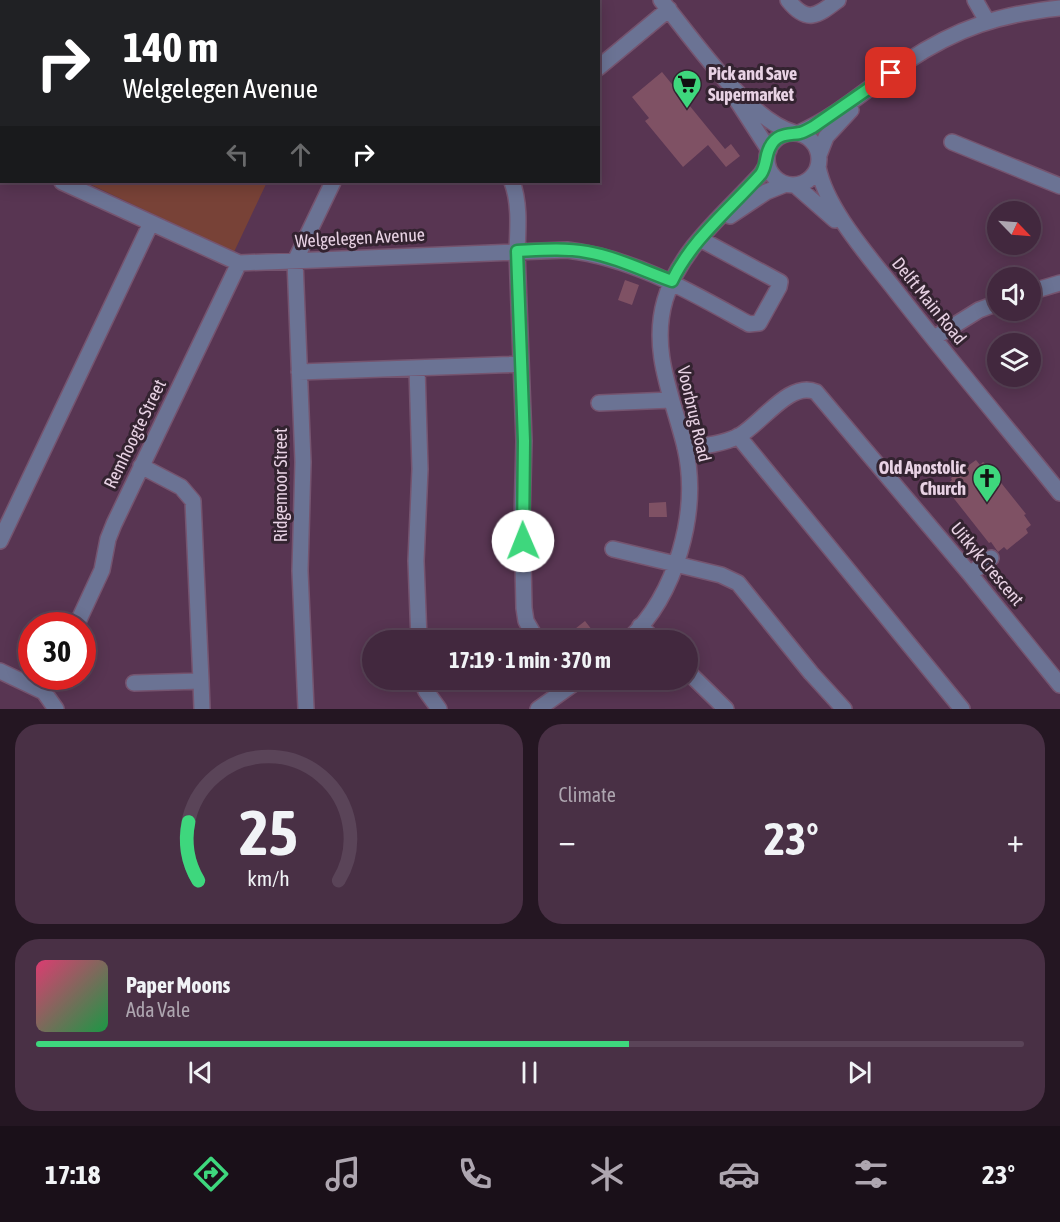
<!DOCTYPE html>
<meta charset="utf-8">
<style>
body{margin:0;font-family:"Asap Condensed",sans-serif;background:#493045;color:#f1f3f6;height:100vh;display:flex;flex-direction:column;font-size:22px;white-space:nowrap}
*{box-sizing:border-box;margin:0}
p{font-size:20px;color:#aea6b0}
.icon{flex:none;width:33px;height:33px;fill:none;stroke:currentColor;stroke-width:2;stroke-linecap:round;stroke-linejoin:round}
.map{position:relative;height:709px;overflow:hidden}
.sheet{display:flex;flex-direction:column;gap:15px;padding:15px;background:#241622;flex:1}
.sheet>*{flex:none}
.banner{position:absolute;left:0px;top:0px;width:600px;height:183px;box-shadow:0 3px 15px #0003,0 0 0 2px #5a4458;background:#202124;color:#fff;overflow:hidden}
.needle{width:39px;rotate:115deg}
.controls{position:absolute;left:987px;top:201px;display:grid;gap:12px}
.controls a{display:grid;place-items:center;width:54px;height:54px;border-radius:50%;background:#42283e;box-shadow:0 3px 15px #0003,0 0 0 2px #5a4458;font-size:30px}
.speed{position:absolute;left:18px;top:612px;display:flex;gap:12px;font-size:30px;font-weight:700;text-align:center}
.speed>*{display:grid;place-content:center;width:78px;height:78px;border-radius:50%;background:#42283e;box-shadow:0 3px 15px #0003,0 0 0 2px #5a4458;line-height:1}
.speed .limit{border:9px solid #d22;background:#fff;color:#111}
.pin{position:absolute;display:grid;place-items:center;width:51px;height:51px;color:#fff;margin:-26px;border-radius:12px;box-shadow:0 3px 9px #0006}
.me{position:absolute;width:66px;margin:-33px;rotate:359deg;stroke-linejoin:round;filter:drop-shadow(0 0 4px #0008)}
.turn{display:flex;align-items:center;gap:21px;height:126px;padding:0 24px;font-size:27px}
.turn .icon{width:78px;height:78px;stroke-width:2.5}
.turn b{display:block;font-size:42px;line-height:51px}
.lanes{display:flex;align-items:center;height:57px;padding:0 24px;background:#0003;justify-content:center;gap:30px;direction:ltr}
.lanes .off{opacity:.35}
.big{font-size:45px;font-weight:700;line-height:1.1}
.sheet .card{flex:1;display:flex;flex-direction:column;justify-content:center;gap:9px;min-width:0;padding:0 21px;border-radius:24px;background:#493045}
.sheet .dial{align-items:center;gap:0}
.dial svg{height:156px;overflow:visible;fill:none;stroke:#5a4458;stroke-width:7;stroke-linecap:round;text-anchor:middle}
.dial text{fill:#f1f3f6;stroke:none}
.song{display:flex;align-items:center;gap:18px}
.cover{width:72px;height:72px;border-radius:9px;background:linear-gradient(135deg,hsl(340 70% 55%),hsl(140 70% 35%))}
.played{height:6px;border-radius:3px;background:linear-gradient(90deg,#3ed77d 60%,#5a4458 60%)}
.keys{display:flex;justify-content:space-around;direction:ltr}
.heat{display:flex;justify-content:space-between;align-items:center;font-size:33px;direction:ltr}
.sheet .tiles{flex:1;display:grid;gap:15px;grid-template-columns:1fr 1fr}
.card:last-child{grid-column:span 2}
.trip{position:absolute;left:362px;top:630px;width:336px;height:60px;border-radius:30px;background:#42283e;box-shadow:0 3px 15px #0003,0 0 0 2px #5a4458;font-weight:700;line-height:60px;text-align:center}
.tabs{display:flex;height:96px;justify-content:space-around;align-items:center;background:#1a1019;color:#aea6b0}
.tabs .icon{width:42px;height:42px}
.tabs .current{color:#3ed77d}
.tabs b{font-size:27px;color:#f1f3f6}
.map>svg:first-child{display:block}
.green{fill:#784237}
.building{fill:#7f5164}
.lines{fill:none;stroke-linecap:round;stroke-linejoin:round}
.minor-casing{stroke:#75546f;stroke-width:18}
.minor{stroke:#6b7394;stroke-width:15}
.route-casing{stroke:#288c51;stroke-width:15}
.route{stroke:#3ed77d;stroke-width:10}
.labels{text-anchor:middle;stroke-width:6;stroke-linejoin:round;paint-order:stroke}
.poi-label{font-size:18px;font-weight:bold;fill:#e8d2e4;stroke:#332330;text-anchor:start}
.street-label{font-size:18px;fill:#e8d2e4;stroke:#332330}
</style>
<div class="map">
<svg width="1060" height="709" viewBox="0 0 1060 709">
<rect width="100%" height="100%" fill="#583552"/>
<!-- green -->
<path class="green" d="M11,0H465L10,1Z
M85,182H267L234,252Z"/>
<!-- building -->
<path class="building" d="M662,72L725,149L731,144L740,156L726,167L708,145L683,167L645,121L649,118L632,97Z
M625,280L639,285L632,305L618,300Z
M976,460L980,465L983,462L986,464L1026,514L1024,515L1031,525L1026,529L1028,533L1007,550L1004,547L998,552L991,542L989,543L948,491L951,489L947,484L952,480L951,478Z
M666,502L667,517H649V503Z
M585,621L600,640H561Z"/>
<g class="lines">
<!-- minor casing -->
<g class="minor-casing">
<path id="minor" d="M509,0L510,2
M661,0C692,38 748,120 795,133
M788,0C807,24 817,16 838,0
M975,0L987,21
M598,68L669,9
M736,99L769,150
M799,133C838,116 871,85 906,62C957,28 1000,14 1060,8
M767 159a26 26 0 1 1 52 0a26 26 0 1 1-52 0Z
M952,142L1060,186
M0,153H2
M819,155L826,137L851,110
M818,167C826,208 866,253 892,286C947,357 1004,424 1060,493
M62,182L239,263L567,250C634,258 691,292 749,324L759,323L779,287L780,282L700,239
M512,182C520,203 518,228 517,251L524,441L522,519L524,608L526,621L537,640
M795,185L835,220
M730,216L766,192L786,184
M1030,292L1060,283
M934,338L979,310L998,303
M417,368L420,469L416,561L419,640
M299,372L521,364
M599,403L671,400
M738,436L962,709
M685,448C703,446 723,444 739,436C761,424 790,380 816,392L970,574L1060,685
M0,541L151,223
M613,549L721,575L738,583L811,673L844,709
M970,574L991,558
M76,626L102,570L108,539L114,524L239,263
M640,626L655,640
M628,640C676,595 700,512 685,447C673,398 650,351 665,300C680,248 726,213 761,174L766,166L767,159
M0,671L44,692L56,709
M687,671L726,709
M421,680L426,691L439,709
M201,681L202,709
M134,683L201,681L193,501L181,487L141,466
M44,692L51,676
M306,709L300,571L303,462L295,261L333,182
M538,709L579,680"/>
</g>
<!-- minor -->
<use href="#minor" class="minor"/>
</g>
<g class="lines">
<!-- route casing -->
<g class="route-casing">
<path id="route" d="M523,541L524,441L517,251C540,250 564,248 587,252C616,257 644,271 672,281C692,239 730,209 761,174C767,165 765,156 770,147C777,133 788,135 800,133C804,132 809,129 813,127L891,73"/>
</g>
<!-- route -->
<use href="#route" class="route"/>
</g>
<!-- icons -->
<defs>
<g id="supermarket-pin" transform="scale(1.5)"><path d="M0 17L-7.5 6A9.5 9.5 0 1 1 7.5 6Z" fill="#3ed77d" stroke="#332330"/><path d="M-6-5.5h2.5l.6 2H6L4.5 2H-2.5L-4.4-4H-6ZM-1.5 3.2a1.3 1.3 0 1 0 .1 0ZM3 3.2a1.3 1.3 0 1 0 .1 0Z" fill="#111"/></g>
<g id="church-pin" transform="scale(1.5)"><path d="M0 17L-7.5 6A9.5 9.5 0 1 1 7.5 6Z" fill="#3ed77d" stroke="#332330"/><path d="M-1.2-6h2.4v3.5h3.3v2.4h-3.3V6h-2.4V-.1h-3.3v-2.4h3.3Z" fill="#111"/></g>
</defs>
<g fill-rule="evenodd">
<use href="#supermarket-pin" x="687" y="84"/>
<use href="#church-pin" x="987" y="478"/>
</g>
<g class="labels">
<!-- poi labels -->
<g class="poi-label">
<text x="708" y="80">Pick and Save<tspan x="708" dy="21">Supermarket</tspan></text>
<text x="966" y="474" text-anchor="end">Old Apostolic<tspan x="966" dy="21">Church</tspan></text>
</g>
<!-- street labels -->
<g class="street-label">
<text transform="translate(360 238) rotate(-3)" y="6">Welgelegen Avenue</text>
<text transform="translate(929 301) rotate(51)" y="6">Delft Main Road</text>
<text transform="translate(694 414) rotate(77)" y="6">Voorbrug Road</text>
<text transform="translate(135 434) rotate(-64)" y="6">Remhoogte Street</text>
<text transform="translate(281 485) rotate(-90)" y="6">Ridgemoor Street</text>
<text transform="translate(987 564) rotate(50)" y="6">Uitkyk Crescent</text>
</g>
</g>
</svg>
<div class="controls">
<a><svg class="needle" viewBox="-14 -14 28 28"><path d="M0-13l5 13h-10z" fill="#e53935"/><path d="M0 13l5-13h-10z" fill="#aea6b0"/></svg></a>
<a><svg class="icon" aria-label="sound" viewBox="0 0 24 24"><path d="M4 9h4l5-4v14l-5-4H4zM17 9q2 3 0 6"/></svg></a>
<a><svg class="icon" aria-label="layers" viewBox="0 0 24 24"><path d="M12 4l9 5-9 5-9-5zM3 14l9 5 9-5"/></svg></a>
</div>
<div class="speed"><div class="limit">30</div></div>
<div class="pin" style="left:891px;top:73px;background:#d93025"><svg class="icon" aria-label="arrive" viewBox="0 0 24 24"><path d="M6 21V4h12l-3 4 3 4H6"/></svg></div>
<svg class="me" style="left:523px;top:541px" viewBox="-20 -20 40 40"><circle r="19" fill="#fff"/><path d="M0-13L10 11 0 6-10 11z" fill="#3ed77d"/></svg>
<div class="trip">17:19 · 1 min · 370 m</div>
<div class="banner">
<div class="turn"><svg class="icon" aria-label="right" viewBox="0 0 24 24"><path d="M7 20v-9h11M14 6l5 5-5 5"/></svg><div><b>140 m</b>Welgelegen Avenue</div></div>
<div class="lanes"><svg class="icon off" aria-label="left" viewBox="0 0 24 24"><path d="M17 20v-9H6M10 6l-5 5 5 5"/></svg><svg class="icon off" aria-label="ahead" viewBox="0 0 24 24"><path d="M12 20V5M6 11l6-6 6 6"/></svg><svg class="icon" aria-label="right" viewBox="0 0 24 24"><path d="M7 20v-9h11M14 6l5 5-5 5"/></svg></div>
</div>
</div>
<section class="sheet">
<div class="tiles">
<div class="card dial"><svg viewBox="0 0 100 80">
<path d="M14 69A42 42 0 1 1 86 69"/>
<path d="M14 69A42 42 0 0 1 9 39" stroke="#3ed77d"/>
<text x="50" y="56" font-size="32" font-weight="700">25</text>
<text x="50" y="72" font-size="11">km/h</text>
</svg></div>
<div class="card"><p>Climate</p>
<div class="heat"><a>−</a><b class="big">23°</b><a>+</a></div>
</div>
<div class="card">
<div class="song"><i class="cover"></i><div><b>Paper Moons</b><p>Ada Vale</p></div></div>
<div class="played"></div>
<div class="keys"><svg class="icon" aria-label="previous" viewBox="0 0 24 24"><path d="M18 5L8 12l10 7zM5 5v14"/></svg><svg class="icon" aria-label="pause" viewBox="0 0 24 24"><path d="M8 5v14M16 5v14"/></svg><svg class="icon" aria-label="next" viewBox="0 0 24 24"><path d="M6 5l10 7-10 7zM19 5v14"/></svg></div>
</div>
</div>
</section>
<nav class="tabs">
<b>17:18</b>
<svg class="icon current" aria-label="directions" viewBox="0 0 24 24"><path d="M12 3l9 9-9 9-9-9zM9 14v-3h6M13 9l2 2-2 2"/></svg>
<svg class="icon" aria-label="music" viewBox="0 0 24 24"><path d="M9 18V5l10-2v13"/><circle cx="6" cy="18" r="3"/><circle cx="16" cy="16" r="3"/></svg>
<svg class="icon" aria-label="phone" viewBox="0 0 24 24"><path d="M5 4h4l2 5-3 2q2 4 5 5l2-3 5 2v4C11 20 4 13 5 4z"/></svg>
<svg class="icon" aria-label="climate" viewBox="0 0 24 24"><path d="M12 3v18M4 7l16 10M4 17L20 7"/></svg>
<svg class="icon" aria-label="car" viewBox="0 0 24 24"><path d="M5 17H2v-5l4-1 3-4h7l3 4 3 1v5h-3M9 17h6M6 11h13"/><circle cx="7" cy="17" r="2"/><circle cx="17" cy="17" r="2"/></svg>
<svg class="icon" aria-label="filters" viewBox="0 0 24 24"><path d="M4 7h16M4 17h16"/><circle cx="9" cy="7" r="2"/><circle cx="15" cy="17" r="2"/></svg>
<b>23°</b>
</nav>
